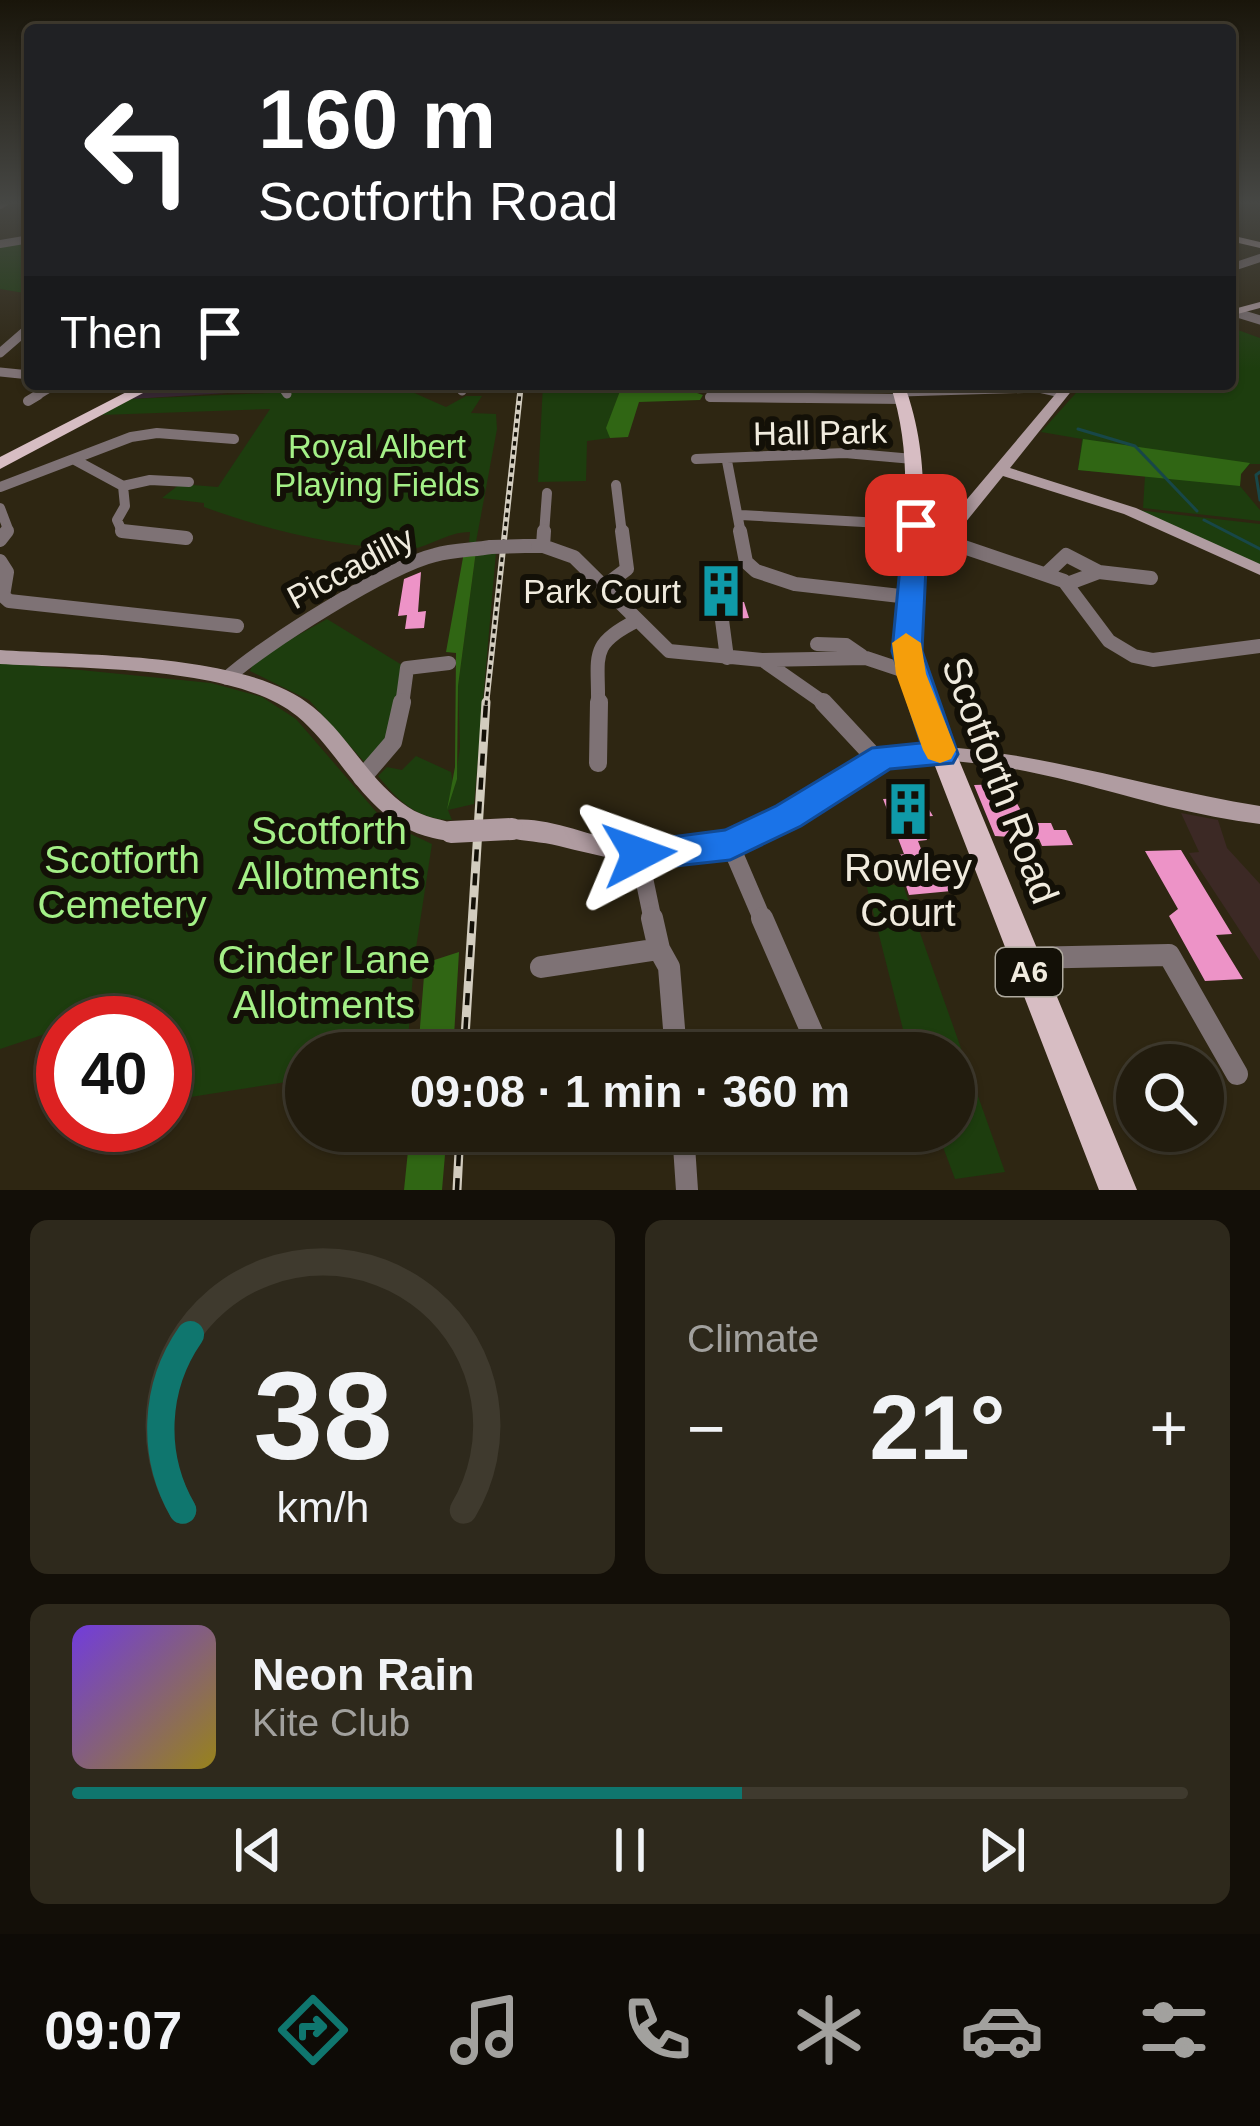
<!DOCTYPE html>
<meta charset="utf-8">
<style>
body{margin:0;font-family:Helvetica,sans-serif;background:#2e291c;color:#f1f3f6;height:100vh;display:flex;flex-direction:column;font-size:45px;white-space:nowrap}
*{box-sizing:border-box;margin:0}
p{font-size:39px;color:#a2a19e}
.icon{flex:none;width:66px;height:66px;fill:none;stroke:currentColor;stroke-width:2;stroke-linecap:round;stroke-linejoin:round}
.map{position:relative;height:1190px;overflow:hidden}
.sheet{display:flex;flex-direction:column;gap:30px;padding:30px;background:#130f08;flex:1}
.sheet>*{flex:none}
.hud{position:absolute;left:24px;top:24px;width:1212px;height:366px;border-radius:12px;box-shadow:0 3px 9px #0004,0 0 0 3px #3f3a2e;background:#202124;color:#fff;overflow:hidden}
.buttons{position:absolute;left:1116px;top:1044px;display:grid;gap:24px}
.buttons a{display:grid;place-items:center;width:108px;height:108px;border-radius:50%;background:#221c0e;box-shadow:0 3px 9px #0004,0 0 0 3px #3f3a2e;font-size:60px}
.speed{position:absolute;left:36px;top:996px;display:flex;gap:24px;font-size:60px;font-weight:700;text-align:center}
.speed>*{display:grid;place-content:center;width:156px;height:156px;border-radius:50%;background:#221c0e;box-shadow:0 3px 9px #0004,0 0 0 3px #3f3a2e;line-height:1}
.speed .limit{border:18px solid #d22;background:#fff;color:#111}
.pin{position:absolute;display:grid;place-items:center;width:102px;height:102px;color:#fff;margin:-51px;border-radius:24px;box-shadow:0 6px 18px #0006}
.me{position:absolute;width:132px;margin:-66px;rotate:86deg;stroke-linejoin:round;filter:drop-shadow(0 0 9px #0008)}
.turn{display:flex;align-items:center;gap:42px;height:252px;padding:0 36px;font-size:54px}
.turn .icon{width:156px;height:156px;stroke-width:2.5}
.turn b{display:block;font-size:84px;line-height:102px}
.then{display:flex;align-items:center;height:114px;padding:0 36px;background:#0003;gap:24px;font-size:45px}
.big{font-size:90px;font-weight:800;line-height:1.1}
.sheet .tile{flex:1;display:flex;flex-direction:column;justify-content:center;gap:18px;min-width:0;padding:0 42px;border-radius:18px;background:#2e291c}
.sheet .dial{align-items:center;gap:0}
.dial svg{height:312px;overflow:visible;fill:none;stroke:#3f3a2e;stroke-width:7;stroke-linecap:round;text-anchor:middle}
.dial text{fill:#f1f3f6;stroke:none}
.song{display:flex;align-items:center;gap:36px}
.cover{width:144px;height:144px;border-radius:18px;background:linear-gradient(135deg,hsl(260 70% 55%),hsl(50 70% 35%))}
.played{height:12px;border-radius:6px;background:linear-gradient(90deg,#0f766e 60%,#3f3a2e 60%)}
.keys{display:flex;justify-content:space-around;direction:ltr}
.heat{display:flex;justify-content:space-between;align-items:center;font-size:66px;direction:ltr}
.sheet .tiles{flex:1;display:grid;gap:30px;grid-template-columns:1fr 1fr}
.tile:last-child{grid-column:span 2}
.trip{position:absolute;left:285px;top:1032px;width:690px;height:120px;border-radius:60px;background:#221c0e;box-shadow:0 3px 9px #0004,0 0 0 3px #3f3a2e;font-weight:800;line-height:120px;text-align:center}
.tabs{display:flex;height:192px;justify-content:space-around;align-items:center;background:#0e0b06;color:#a2a19e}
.tabs .icon{width:84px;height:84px}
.tabs .on{color:#0f766e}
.tabs b{font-size:54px;color:#f1f3f6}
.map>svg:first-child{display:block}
.education{fill:#3c2925}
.medical{fill:#392934}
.green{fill:#1d3d0e}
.forest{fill:#306614}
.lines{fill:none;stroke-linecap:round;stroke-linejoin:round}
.stream{stroke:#184748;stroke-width:3}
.building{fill:#ed93c7}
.street-far5{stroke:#7e7275;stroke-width:8}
.street-far4{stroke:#7e7275;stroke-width:9}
.street-far3{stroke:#7e7275;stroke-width:10}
.street-far2{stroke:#7e7275;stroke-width:14}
.street-far1{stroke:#7e7275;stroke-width:18}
.street{stroke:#7e7275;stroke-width:22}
.secondary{fill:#b09ca1;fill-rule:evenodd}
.primary{fill:#d7bdc3;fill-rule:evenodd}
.rail-far1-casing{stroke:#d2ccbe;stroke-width:6}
.rail-casing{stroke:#d2ccbe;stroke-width:9}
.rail-far1{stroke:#131007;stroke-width:3;stroke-dasharray:4.5;stroke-linecap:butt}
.rail{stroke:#131007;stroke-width:4.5;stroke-dasharray:12;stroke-linecap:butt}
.street-bridge{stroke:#7e7275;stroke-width:14}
.secondary-bridge{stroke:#b09ca1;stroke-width:22}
.route{fill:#1a73e8;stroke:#114b97;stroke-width:3}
.slow{fill:#f59e0b}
.labels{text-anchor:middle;stroke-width:12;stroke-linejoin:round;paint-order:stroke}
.shield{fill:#131007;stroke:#aea99e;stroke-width:3}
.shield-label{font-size:30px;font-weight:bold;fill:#f0ebde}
.street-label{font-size:33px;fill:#f0ebde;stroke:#131007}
.park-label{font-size:33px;fill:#a4f087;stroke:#131007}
.poi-label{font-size:33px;fill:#f0ebde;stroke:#131007;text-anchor:end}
.near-street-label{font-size:39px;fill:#f0ebde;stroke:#131007}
.near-park-label{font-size:39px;fill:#a4f087;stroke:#131007}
.near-poi-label{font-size:39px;fill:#f0ebde;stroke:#131007}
</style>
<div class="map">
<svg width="1260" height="1190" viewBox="0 0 1260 1190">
<rect width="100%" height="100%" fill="#2e2612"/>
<!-- education -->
<path class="education" d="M1181,813L1218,820L1227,848L1260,884V961L1189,853L1199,852Z"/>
<!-- medical -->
<path class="medical" d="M158,384H275V390L131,399Z"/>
<!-- green -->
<path class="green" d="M30,241V294L0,289V245Z
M1238,330L1260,338V464H1250L1241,474L1240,486L1260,510V521L1143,508L1145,476L1078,470L1082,439L1041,432L1084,384H1230V332Z
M346,384H394L446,407L466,396H482L471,413L496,414L497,429L476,542H469L470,532C445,532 428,549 408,549C340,548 267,530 204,507V503L162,498L180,484L218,487L270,409L101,415L131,399L293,392Z
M543,384H591L597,390L620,391L607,428L610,438L587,441L586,481L538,482Z
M1137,510L1260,524V566Z
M476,551L496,552L474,804L448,810L452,820C418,820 398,801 378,776L387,767L402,770L416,756L451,772L454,788L460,747L458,686Z
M327,619L402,665L389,741L366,764L309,700L250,671L255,659Z
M0,662L211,683L262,697L296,719L385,822L432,844L414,961L407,1053H306V1079L165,1101V1023H106L109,1012L63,1023V1028L0,1049Z
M866,884L903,885L1005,1172L955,1179L937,1131H954V1053H909Z"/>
<!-- forest -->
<path class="forest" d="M591,384H670L703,395L700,400L639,402L628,437L610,438L606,428L620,391L597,390Z
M1083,439L1250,463L1241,474L1240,486L1078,470Z
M476,551L458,686L457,779L447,810L455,767L456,653L446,652L464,552Z
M459,952L453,1053H418L425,963Z
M410,1131H447L442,1190H404Z"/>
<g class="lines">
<!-- stream -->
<path class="stream" d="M1078,429L1135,446L1197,511
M1260,472L1256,475L1260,500
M1204,520L1260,549"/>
</g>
<!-- building -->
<path class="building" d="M421,572L418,612L426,611L424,628L405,629L407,615L398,616L404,579Z
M736,585L740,602H744L749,618L733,619L725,595L705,597L703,586Z
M913,783L933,816L918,817L927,840L918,841L932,878L957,877L962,890L909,895L904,880L884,881L877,859L904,854L883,799L903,798L898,784Z
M1006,784L1028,823H1051L1054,830H1066L1073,845L1042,846L1039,839L995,836L974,785Z
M1181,850L1232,934L1216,935L1243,979L1205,981L1169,916L1178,909L1145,851Z"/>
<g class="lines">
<!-- street-far5 -->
<path class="street-far5" d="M0,205L5,202
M0,244L30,239
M1230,268L1260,258"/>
<!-- street-far4 -->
<path class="street-far4" d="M1234,312L1260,320
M0,353L30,327
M0,372L30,375
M280,384L287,394
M461,384L462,391
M901,392L1039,388L1061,393
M710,397L801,398
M33,398L56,384"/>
<!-- street-far3 -->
<path class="street-far3" d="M710,397L904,399
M28,401L38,395
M696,459L845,453L913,459
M75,460L123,486L125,506L117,520L122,531L150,534
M727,461L741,534
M616,485L622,534
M123,486L150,480L189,482
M0,487L131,437L157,433L234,439
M0,508L8,529L4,534
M741,515L916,525
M933,531L937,534
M544,534L547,493"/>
<!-- street-far2 -->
<path class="street-far2" d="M122,531L186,538
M740,531L746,562L756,571L795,584L909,597
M933,531L946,541L1064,581L1109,641L1134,656L1153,660L1260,646
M0,540L7,531
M525,546H543L574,557L669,651L762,660L866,658L911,673
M543,546L544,531
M0,561L7,572L3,596L9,601L237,626
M1048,572L1066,555L1099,572L1067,584
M1099,572L1151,578
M603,587L627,569L622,531
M720,605L727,658
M817,644L846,645L862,656
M764,661L827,705
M227,678C263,645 389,566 435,555C453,550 473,550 491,547
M402,705L407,668L449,663
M598,705C599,656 588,645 636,621"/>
<!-- street-far1 -->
<path class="street-far1" d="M823,702L877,760
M598,763L599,702
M362,778L393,742L402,702
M730,844L763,921
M639,854L653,921"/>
<!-- street -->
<path class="street" d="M652,918L659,949L669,967L676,1053
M762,918L821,1053
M1023,958L1169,955L1237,1074
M541,967L659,949
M683,1131L687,1190"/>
<!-- secondary -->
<path class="secondary" d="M1230,235L1260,242V248L1230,241Z
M1260,302V308L1230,316V310Z
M1064,384H1077L1010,468L1136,508L1260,564V575L1124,514L1003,476L948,544L932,551L908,549L906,545L908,541H929L936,536Z
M0,650C85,656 247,652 313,707C349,736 369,781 408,807C424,818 442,819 459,825L463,832L459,839C449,842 443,840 433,838C366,823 345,756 297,716C235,665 80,669 0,664Z
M907,745C1028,747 1141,787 1260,806V824C1229,820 1199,814 1169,807C1086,787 948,739 868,772C831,794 799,826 759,844C686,877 632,864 559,846C540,841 521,842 504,836L500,829L504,822C537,812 588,836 623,842C650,846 679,845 706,840C765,829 801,784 853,760C870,751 888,748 907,745Z"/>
<!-- primary -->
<path class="primary" d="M142,384H160L0,469V457Z
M890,384H904C942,485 910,570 923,673L1137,1190H1099L899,673C889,570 924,485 890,384Z"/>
<!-- rail-far1 casing -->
<g class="rail-far1-casing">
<path id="rail-far1" d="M486,705L521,384"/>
</g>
<!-- rail casing -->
<g class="rail-casing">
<path id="rail" d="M464,1053L486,702
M457,1190L460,1131"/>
</g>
<!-- rail-far1 -->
<use href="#rail-far1" class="rail-far1"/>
<!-- rail -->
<use href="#rail" class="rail"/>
<!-- street-bridge -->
<path class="street-bridge" d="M491,547L525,546"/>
<!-- secondary-bridge -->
<path class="secondary-bridge" d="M451,832L512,829"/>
</g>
<!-- sky -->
<linearGradient id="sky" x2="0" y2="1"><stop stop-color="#19150a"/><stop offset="0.55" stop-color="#464744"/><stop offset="1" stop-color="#464744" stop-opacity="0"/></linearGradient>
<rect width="1260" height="369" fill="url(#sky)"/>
<!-- route -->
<path class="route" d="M916,517L928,525L922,651L958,754L953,763L890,769L801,826L730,860L639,870L626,865L621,854L626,843L725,830L776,806L872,748L921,743L892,651L904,525Z"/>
<!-- slow -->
<path class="slow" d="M906,633L921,643L926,674L956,750L951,759L940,763L928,759L923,750L896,674L892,643Z"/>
<!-- icons -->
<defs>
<g id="building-bare" transform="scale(4.14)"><path d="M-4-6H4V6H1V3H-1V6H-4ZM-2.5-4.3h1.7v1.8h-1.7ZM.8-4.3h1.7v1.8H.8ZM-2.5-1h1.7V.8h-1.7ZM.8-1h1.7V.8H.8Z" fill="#0f9aa8" stroke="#131007" stroke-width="2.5" paint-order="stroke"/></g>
</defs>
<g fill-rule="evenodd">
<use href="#building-bare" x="721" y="591"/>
<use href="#building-bare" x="908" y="809"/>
</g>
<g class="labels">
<!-- shield labels -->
<rect class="shield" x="996" y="948" width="66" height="48" rx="9"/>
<g class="shield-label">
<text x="1029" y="982">A6</text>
</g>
<!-- street labels -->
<g class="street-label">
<text transform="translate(820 432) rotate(-1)" y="12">Hall Park</text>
<text transform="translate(350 567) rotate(-28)" y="12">Piccadilly</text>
</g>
<!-- park labels -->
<g class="park-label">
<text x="377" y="458">Royal Albert<tspan x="377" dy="38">Playing Fields</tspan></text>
</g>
<!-- poi labels -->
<g class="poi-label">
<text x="681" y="603">Park Court</text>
</g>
<!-- near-street labels -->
<g class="near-street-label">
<text transform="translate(1001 780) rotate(69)" y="14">Scotforth Road</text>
</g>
<!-- near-park labels -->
<g class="near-park-label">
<text x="329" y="844">Scotforth<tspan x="329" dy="45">Allotments</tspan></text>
<text x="122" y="873">Scotforth<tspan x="122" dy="45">Cemetery</tspan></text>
<text x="324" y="973">Cinder Lane<tspan x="324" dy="45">Allotments</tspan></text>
</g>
<!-- near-poi labels -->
<g class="near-poi-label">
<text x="908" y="881">Rowley<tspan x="908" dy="45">Court</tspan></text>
</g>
</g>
</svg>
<div class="buttons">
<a><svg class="icon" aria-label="search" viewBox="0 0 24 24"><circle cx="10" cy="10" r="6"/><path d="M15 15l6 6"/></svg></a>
</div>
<div class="speed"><div class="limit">40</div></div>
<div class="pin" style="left:916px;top:525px;background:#d93025"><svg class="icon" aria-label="arrive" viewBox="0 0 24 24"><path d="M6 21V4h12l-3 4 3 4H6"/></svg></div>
<svg class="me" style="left:639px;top:854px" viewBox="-20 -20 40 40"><path d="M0-17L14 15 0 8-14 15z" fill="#1a73e8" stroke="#fff" stroke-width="4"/></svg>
<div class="trip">09:08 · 1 min · 360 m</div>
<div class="hud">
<div class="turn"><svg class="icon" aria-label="left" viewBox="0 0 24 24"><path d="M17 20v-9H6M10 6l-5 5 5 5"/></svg><div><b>160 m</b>Scotforth Road</div></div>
<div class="then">Then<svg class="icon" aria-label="arrive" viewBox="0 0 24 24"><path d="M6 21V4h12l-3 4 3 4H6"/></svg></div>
</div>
</div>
<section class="sheet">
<div class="tiles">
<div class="tile dial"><svg viewBox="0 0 100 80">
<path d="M14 69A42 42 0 1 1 86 69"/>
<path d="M14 69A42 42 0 0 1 16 24" stroke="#0f766e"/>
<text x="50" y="56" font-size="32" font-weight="700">38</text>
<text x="50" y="72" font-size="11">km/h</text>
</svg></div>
<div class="tile"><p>Climate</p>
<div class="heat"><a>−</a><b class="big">21°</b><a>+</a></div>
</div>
<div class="tile">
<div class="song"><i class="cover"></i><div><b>Neon Rain</b><p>Kite Club</p></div></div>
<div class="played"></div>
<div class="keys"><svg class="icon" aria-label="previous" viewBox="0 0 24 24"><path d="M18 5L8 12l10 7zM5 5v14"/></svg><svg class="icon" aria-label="pause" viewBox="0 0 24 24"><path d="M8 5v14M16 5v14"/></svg><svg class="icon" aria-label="next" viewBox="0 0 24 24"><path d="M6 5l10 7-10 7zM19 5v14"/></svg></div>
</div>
</div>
</section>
<nav class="tabs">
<b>09:07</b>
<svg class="icon on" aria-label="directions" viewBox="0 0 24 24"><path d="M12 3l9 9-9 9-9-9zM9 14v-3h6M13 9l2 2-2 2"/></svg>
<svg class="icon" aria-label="music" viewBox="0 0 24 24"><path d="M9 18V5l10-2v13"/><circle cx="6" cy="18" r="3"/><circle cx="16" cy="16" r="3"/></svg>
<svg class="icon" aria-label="phone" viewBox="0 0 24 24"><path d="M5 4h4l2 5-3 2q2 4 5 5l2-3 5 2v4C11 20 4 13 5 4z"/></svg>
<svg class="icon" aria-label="climate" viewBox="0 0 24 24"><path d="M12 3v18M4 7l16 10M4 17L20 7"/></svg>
<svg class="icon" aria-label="car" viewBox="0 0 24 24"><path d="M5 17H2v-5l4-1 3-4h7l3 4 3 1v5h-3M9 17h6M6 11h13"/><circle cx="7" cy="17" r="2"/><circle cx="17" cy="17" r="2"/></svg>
<svg class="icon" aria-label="filters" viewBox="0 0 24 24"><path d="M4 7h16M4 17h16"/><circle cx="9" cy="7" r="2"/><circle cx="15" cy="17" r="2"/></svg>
</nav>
